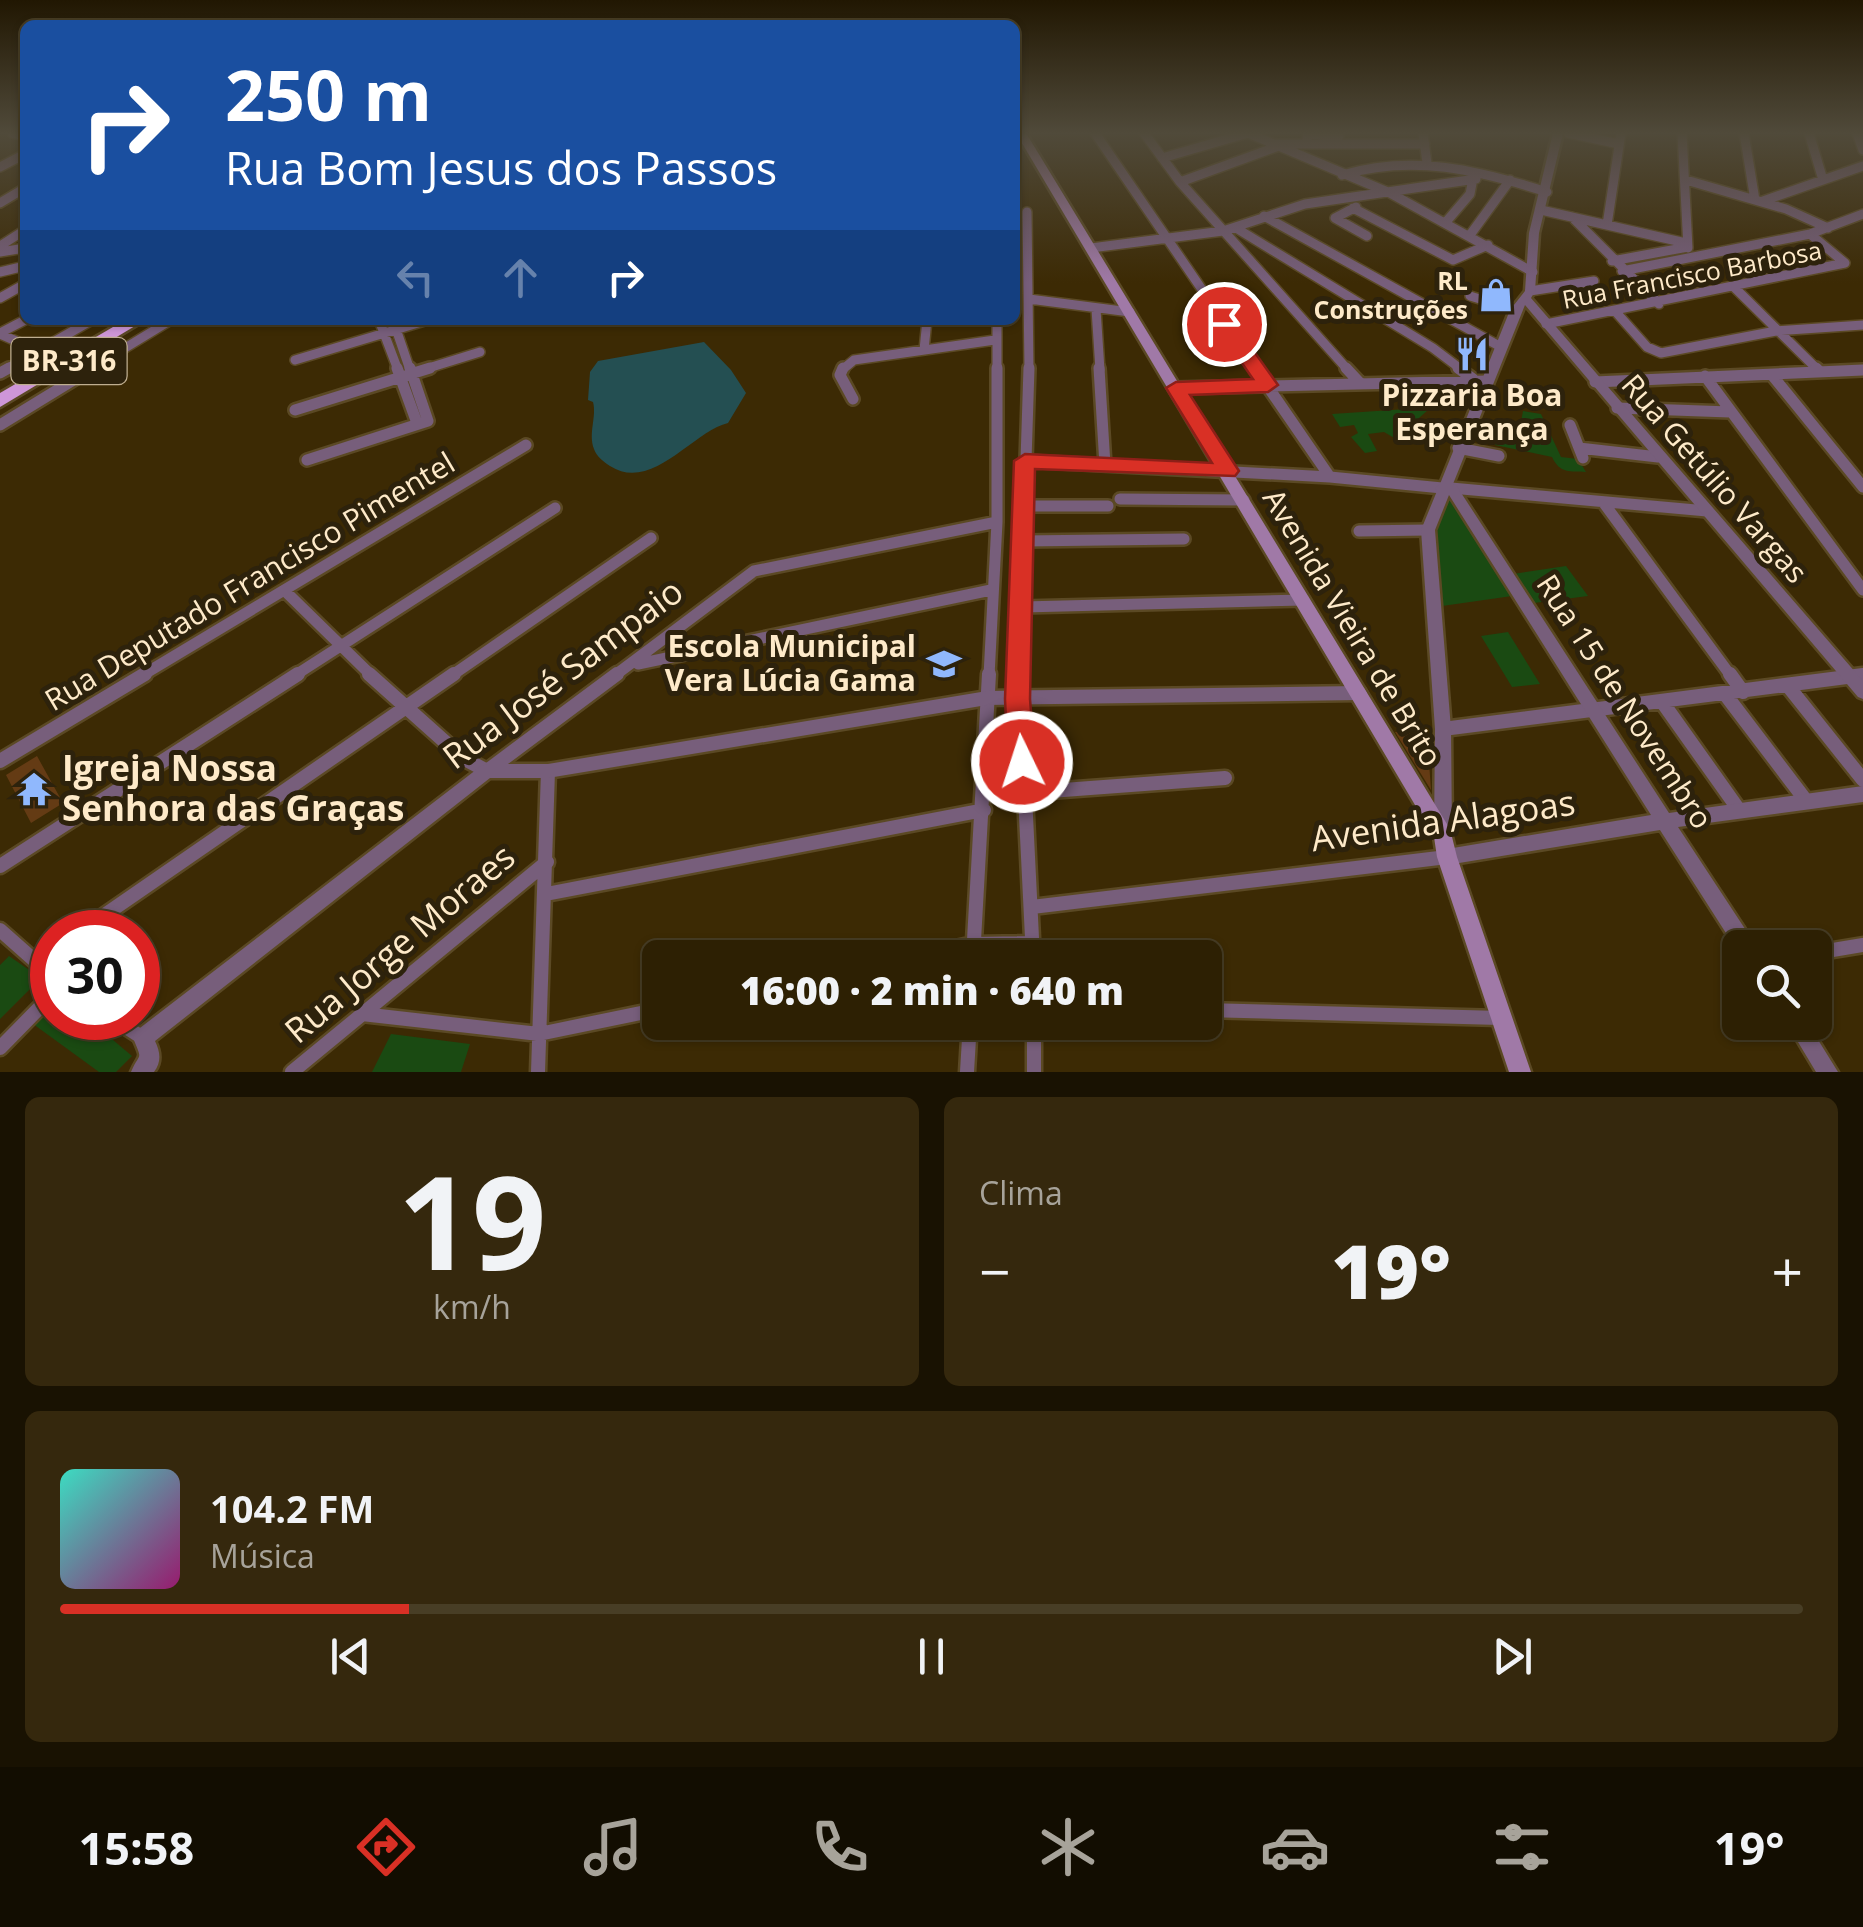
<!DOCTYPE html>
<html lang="pt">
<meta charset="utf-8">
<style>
body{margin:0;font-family:"Open Sans",sans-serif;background:#35280d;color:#f1f3f6;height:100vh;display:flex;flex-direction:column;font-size:38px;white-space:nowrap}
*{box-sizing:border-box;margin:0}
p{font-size:32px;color:#a7a39a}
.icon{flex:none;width:55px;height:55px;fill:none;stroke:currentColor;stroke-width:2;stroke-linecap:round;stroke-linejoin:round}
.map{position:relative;height:1072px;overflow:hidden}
.drawer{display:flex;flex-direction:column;gap:25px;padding:25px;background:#191202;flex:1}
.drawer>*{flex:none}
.top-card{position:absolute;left:20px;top:20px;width:1000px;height:305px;border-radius:15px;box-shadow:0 2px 8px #0004,0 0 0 2px #483e25;background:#1a4fa0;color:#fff;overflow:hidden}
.fabs{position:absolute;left:1722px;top:930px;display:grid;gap:20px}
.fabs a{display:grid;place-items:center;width:110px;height:110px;border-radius:15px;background:#2d2003;box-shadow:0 2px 8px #0004,0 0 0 2px #483e25;font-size:50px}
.speed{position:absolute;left:30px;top:910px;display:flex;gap:20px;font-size:50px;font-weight:700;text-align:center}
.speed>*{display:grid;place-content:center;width:130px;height:130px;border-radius:50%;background:#2d2003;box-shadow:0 2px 8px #0004,0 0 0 2px #483e25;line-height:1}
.speed .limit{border:15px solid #d22;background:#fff;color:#111}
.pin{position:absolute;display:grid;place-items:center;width:85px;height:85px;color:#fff;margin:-42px;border:5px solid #fff;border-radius:50%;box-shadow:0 2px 10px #0007}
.me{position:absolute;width:110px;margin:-55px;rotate:356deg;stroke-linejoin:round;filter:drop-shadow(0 0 8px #0008)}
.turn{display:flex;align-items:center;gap:35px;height:210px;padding:0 40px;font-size:45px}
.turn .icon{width:130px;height:130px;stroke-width:2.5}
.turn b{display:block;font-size:70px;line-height:85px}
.lanes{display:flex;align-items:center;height:95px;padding:0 40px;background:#0003;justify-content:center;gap:50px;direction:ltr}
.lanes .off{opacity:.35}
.big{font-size:75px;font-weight:800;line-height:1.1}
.drawer .tile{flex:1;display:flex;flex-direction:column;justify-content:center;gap:15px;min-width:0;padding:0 35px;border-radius:15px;background:#35280d}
.drawer .dial{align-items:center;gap:0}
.dial b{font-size:130px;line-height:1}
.song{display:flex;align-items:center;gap:30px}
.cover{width:120px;height:120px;border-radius:15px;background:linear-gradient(135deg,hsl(170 70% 55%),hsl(320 70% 35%))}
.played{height:10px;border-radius:5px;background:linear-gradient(90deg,#d93025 20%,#483e25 20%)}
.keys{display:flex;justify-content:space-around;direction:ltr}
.heat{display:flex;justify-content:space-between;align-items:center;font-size:55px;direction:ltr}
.drawer .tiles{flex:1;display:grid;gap:25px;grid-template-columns:1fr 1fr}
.tile:last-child{grid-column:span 2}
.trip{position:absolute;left:642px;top:940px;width:580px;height:100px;border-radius:15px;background:#2d2003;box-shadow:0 2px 8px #0004,0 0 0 2px #483e25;font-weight:800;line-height:100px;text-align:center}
.menu{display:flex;height:160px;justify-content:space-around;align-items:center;background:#120d01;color:#a7a39a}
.menu .icon{width:70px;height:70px}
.menu .on{color:#d93025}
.menu b{font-size:45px;color:#f1f3f6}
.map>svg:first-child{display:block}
.green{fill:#1a4a12}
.water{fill:#244f52}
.building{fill:#643b14}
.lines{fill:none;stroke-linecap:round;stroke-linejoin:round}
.minor-far2-casing{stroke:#5b4924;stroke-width:12}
.minor-far1-casing{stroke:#5b4924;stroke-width:16}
.minor-casing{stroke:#5b4924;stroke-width:19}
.tertiary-casing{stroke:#5b4924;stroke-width:5}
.secondary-casing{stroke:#5b4924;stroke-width:5}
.trunk-casing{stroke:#5b4924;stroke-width:5}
.minor-far2{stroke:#775e7b;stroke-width:9}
.minor-far1{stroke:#775e7b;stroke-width:11}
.minor{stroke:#775e7b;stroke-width:14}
.tertiary{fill:#775e7b;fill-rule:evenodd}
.secondary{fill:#a079a7;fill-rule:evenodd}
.trunk{fill:#ce96d8;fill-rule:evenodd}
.route{fill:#d93025;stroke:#8d1f18;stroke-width:2.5}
.labels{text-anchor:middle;stroke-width:10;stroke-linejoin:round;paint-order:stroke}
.far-street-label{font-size:25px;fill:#feeac9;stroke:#2d220c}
.far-poi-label{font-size:25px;font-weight:bold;fill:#feeac9;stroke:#2d220c;text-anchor:end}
.shield{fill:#2d220c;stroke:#bfae90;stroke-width:2.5}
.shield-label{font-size:28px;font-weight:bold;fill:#feeac9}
.poi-label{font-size:30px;font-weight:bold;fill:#feeac9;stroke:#2d220c}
.street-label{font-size:30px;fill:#feeac9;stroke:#2d220c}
.near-street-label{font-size:35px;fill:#feeac9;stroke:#2d220c}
.near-poi-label{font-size:35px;font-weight:bold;fill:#feeac9;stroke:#2d220c;text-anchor:start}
</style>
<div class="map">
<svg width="1863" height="1072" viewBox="0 0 1863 1072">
<rect width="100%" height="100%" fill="#3c2a04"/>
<!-- green -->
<path class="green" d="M1422,408L1428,410L1419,418C1417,430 1413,436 1403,443L1384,432L1368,434L1377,451L1365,453L1351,437L1358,433L1354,425L1340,427L1332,414Z
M1523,411L1541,414L1561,457L1578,459L1586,472C1570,471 1560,474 1552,457L1495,445C1501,432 1506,426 1520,427Z
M1445,499H1452L1512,596L1442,606L1434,524Z
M1566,566L1588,596L1534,603L1513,574Z
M1508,632L1540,684L1512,687L1481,636Z
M9,956L41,978L0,1019V965Z
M52,997V1018H87L132,1056L116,1072H99L29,1021Z
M391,1034L470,1044L461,1072H372Z"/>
<!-- water -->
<path class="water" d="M704,342L731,370L746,393L728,423C693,431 652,493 610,466C604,462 596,456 594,449C588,433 597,417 593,402L588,400L590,372L598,361Z"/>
<!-- building -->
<path class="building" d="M1395,732L1427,734L1431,790Z
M37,756L63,803L31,823L6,775Z"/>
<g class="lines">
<!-- minor-far2 casing -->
<g class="minor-far2-casing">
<path id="minor-far2" d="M12,133L25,136
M1095,133L1257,370
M1144,133L1180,182L1348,370
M1423,133L1427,163
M1568,133L1619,144
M1682,133L1688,248
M1744,133L1755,200
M1809,133L1823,180
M1857,133L1863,150
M1274,144H1425
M1306,144L1308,134L1339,136
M1162,158L1248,133L1390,193L1533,272
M0,167L25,154
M1342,175C1413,154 1478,170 1547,192
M1686,180L1786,209L1828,228
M1180,182L1276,147
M1763,201L1863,166
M0,203L25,188
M1356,207L1335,218L1367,236
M1353,208L1453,260L1488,245
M1541,210L1686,243
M1027,212L1029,370
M1264,216L1501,347
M1572,217L1659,304
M1446,222L1470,194L1474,173
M1607,225L1621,133
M1236,228L1433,348L1462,370
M1470,235L1510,180
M0,246L25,230
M1091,248L1223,231L1305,204L1476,179
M0,252L25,248
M1612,261L1688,247
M1622,271L1810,234L1863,214
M0,272L25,266
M1735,288L1818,370
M1530,291L1594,281
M1470,296L1516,310
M0,298L25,284
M1029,299L1130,312
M1096,309L1100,370
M1615,311L1647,347L1661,353L1776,331L1863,325
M379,320L398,370
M393,320L410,370
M997,320V370
M273,321L278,320
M1546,324L1845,263L1810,234
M0,333L25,320
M0,334L39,351
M924,350L927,320
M295,360L428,320
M5,370L92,320
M89,370L171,320
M422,370L480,352
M842,370L854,360L995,340"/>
</g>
<!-- minor-far1 casing -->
<g class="minor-far1-casing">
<path id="minor-far1" d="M397,368L417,423
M843,368L840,375L853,399
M1099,368L1105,465
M1255,368L1330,477
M1346,368L1360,383
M1458,368L1473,379
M1816,368L1820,372
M0,373L9,368
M1772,375L1863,487
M1705,376L1863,590
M1595,382L1863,370
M1176,388L1487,381
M1617,408L1730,412
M295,410L430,368
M0,425L93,368
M1570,425L1583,458
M1458,448L1499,456
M1579,448L1658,457
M307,460L428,421L410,368
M1025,461L1330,477L1442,488
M1451,488L1707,511
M1120,499L1244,500
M1603,502L1731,676
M1025,506H1108
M1359,531L1428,530
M1024,541L1184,539
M284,590L372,676
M1023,607L1304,600
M638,664L991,590
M141,676L526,445
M294,676L555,508
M451,676L651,538
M614,676L754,571L997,522
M989,676L997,522V368
M1019,676L1029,368
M1853,676L1863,675"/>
</g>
<!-- minor casing -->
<g class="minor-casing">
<path id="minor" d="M369,674L463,758L487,771L617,674
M1019,674L1033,958
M1730,674L1743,692
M1788,686L1863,780
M1725,694L1807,802
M1663,703L1739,810
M1443,729L1863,675
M0,761L145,674
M1023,793L1225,778
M0,866L298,674
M546,894L984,810
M1032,907L1447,857
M0,930L52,976
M80,932L454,674
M1815,953L1863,945
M908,958L974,944L1033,943
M973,958L989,674
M36,962L52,951
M1205,1010L1500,1018
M362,1014L539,1034L660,1009
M112,1018L143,1038
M1034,1022V1072
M0,1048L52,995
M292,1072L547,862
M538,1072L548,771
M967,1072L970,1022"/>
</g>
<!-- tertiary casing -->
<g class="tertiary-casing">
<path id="tertiary" d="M1553,133H1563L1539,233L1535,291L1531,298L1863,681V699L1858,697L1525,305L1453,484L1456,485L1669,813L1863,786V802L1678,827L1753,941L1755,948H1740V955L1660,830L1447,865L1441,863L1438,857L1441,851L1447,849L1651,815L1449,495L1435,530L1451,729L1452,835L1449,841L1443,843L1437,841L1434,835L1435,729L1421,530L1437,491L1435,488L1440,484L1510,310L1525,291L1529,233Z
M1359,686L1364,688L1367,693L1364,698L1359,700L987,705L548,778H490L155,1041C160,1051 162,1062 154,1072H131C140,1051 143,1062 133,1038L136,1031L481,766L487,764H548L987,691Z
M1786,1022H1807L1838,1072H1816Z"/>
</g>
<!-- secondary casing -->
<g class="secondary-casing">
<path id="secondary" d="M1016,133H1026L1450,829L1457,857L1531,1072H1509L1437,857L1434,837Z"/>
</g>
<!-- trunk casing -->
<g class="trunk-casing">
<path id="trunk" d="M125,320H145L0,407V393Z"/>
</g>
<!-- minor-far2 -->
<use href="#minor-far2" class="minor-far2"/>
<!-- minor-far1 -->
<use href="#minor-far1" class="minor-far1"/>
<!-- minor -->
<use href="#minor" class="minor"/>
<!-- tertiary -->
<use href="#tertiary" class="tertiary"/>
<!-- secondary -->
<use href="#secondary" class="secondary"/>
<!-- trunk -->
<use href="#trunk" class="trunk"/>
</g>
<!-- sky -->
<linearGradient id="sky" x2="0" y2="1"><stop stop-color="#211702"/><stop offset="0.47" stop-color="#504a3a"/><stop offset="1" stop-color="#504a3a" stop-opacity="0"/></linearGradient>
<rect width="1863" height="283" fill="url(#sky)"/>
<!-- route -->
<path class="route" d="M1224,318L1231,319L1278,385L1268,392L1190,395L1239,471L1235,476L1035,469L1030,699L1035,762L1031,770L1022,774L1012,770L1008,762L1005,699L1014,461L1025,454L1212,463L1166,388L1176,382L1253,379L1215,324Z"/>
<!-- icons -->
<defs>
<g id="shop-bare" transform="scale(2.7)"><path d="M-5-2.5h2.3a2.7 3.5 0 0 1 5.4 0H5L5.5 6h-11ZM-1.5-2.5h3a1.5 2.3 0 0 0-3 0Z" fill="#90b8fd" stroke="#2d220c" stroke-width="2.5" paint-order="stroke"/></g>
<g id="restaurant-bare" transform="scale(2.7)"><path d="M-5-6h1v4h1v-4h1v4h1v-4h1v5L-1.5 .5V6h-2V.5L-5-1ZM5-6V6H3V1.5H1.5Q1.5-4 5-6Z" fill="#90b8fd" stroke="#2d220c" stroke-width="2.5" paint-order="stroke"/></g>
<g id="school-bare" transform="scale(2.7)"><path d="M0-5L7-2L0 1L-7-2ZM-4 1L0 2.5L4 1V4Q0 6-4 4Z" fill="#90b8fd" stroke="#2d220c" stroke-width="2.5" paint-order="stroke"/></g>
<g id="temple-bare" transform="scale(2.7)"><path d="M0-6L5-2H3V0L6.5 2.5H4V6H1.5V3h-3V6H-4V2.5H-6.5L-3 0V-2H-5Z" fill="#90b8fd" stroke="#2d220c" stroke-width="2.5" paint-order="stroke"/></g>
</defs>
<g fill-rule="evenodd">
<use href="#shop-bare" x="1496" y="295"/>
<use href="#restaurant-bare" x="1472" y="354"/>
<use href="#school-bare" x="944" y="664"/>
<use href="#temple-bare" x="34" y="789"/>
</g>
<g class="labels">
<!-- far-street labels -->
<g class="far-street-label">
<text transform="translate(1692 275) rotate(-11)" y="9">Rua Francisco Barbosa</text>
</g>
<!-- far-poi labels -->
<g class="far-poi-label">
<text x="1468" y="290">RL<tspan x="1468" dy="29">Construções</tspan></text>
</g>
<!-- shield labels -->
<rect class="shield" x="11.5" y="338" width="115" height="46" rx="8"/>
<g class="shield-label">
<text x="69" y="371">BR-316</text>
</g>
<!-- poi labels -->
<g class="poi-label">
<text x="1472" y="406">Pizzaria Boa<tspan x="1472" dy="34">Esperança</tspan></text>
<text x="916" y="657" text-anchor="end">Escola Municipal<tspan x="916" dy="34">Vera Lúcia Gama</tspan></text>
</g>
<!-- street labels -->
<g class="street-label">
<text transform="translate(1714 479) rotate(49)" y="10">Rua Getúlio Vargas</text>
<text transform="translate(250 582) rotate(-31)" y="10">Rua Deputado Francisco Pimentel</text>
<text transform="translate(1352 628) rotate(59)" y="10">Avenida Vieira de Brito</text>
<text transform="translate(1624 702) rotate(57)" y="10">Rua 15 de Novembro</text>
</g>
<!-- near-street labels -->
<g class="near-street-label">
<text transform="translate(563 674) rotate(-37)" y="12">Rua José Sampaio</text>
<text transform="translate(1443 821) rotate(-8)" y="12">Avenida Alagoas</text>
<text transform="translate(400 944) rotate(-40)" y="12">Rua Jorge Moraes</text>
</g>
<!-- near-poi labels -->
<g class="near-poi-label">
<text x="62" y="781">Igreja Nossa<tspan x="62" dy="40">Senhora das Graças</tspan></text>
</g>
</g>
</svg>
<div class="fabs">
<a><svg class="icon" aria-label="search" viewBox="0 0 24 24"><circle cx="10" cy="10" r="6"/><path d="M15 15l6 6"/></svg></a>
</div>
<div class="speed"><div class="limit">30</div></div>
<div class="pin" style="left:1224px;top:324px;background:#d93025"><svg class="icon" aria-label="arrive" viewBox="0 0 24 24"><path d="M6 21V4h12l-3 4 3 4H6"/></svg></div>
<svg class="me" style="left:1022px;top:762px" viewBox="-20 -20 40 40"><circle r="17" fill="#d93025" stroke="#fff" stroke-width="3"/><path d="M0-11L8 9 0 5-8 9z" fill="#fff"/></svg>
<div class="trip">16:00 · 2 min · 640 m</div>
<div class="top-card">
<div class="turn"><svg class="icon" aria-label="right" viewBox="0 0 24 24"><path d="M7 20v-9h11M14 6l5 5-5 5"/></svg><div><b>250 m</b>Rua Bom Jesus dos Passos</div></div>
<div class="lanes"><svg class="icon off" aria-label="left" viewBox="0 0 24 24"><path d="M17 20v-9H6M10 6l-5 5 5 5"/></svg><svg class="icon off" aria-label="ahead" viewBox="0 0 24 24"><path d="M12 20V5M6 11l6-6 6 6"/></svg><svg class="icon" aria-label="right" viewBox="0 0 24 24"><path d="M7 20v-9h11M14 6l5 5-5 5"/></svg></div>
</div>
</div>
<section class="drawer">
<div class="tiles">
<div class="tile dial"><b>19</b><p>km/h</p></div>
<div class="tile"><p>Clima</p>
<div class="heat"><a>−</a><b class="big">19°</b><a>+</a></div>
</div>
<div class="tile">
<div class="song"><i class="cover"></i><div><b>104.2 FM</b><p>Música</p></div></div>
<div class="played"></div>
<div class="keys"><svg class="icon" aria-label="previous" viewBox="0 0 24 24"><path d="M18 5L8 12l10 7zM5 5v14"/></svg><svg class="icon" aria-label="pause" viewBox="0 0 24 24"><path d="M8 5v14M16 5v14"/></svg><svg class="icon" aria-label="next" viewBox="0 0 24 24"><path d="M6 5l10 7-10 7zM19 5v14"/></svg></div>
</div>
</div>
</section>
<nav class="menu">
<b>15:58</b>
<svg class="icon on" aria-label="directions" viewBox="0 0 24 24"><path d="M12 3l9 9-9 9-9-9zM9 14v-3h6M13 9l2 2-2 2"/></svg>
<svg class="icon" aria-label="music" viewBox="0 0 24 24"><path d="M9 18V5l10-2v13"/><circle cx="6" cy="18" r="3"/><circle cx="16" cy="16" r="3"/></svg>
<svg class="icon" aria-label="phone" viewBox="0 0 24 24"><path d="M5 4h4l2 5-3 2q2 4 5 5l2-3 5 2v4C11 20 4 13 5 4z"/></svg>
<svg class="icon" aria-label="climate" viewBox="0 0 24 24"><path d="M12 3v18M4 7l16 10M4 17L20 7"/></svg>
<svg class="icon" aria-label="car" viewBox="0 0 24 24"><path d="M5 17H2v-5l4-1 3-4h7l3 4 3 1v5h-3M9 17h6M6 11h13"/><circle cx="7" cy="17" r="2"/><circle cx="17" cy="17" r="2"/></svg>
<svg class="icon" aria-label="filters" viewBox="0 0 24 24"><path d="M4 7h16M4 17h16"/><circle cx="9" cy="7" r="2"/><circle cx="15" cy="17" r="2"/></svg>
<b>19°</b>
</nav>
